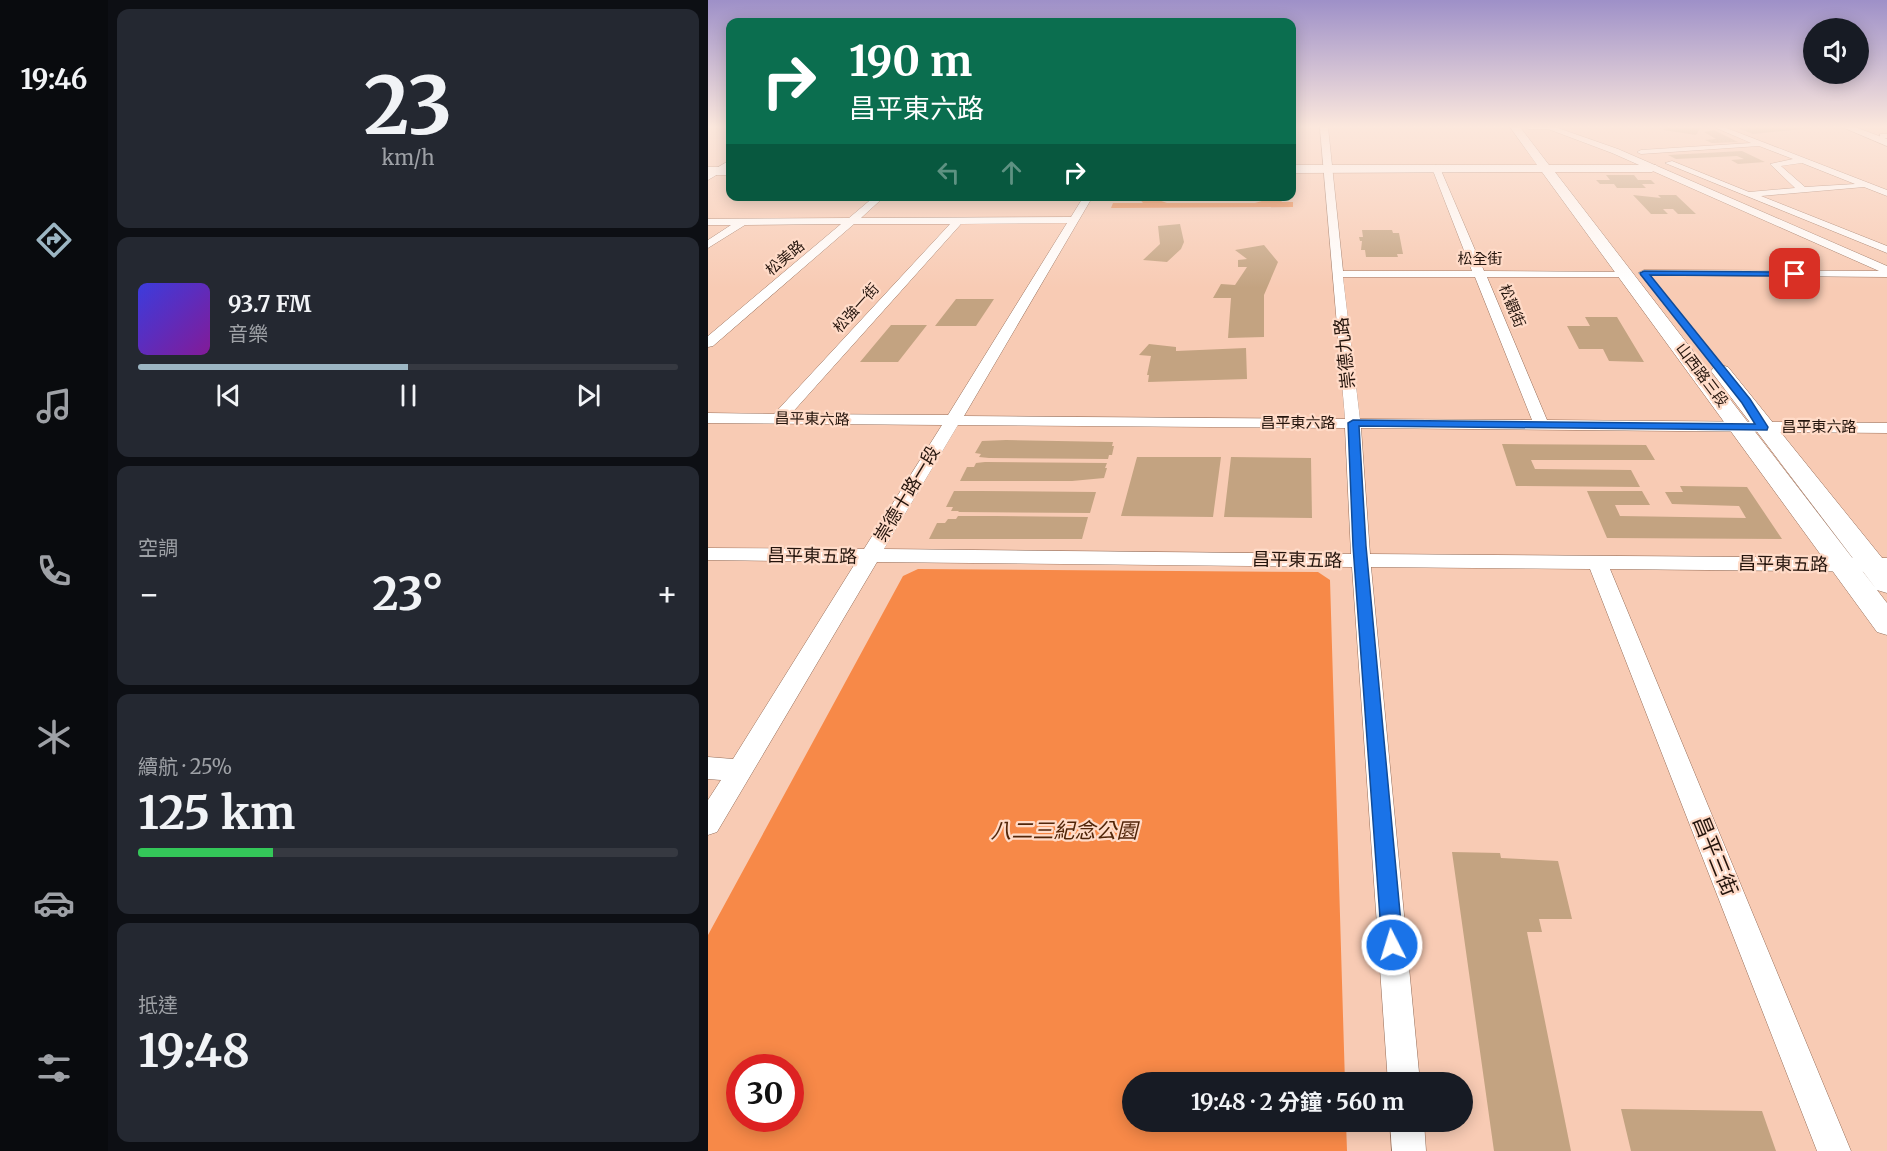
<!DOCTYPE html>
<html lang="zh-TW">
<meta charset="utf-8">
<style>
body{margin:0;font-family:Merriweather,"Noto Sans TC",serif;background:#242831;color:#f1f3f6;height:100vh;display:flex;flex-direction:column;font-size:22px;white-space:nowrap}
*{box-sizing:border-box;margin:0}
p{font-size:20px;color:#9ea1a6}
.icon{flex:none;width:33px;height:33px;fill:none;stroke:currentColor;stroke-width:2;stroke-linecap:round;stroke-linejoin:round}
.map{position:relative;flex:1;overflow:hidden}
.panel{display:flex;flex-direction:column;gap:9px;padding:9px;background:#0d0f14;width:600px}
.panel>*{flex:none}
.top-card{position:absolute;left:18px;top:18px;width:570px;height:183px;border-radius:12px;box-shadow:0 3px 15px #0003;background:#0b6e4f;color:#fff;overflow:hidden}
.tools{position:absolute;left:1095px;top:18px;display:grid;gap:12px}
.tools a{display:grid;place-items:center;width:66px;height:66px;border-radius:50%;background:#171b24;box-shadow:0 3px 15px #0003;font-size:30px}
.speed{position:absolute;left:18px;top:1054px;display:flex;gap:12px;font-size:30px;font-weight:700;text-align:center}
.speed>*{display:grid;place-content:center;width:78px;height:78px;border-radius:50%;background:#171b24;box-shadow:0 3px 15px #0003;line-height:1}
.speed .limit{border:9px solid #d22;background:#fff;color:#111}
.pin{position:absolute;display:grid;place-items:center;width:51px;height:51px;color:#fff;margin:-26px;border-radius:12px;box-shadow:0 3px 9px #0006}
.me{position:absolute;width:66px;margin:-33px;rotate:355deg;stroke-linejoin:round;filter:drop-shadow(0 0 4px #0008)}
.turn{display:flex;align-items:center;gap:21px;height:126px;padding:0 24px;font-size:27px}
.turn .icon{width:78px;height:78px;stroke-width:2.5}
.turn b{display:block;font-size:42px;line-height:51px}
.lanes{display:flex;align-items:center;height:57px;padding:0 24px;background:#0003;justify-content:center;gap:30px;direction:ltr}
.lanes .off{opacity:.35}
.big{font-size:45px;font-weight:700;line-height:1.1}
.panel .tile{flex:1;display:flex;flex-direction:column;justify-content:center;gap:9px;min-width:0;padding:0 21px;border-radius:12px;background:#242831}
.panel .dial{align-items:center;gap:0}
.dial b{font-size:78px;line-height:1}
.song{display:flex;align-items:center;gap:18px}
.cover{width:72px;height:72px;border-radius:9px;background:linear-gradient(135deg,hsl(240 70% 55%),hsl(290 70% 35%))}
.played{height:6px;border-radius:3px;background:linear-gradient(90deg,#9cb6c3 50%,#363941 50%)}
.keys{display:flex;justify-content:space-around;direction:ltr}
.heat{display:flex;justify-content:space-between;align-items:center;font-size:33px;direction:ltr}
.charge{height:9px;border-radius:4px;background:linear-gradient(90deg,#34c759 25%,#363941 0)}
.trip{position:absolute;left:414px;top:1072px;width:351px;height:60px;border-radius:30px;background:#171b24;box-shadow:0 3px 15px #0003;font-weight:700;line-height:60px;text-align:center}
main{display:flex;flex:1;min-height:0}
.dock{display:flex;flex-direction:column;width:108px;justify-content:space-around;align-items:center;background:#090b0e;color:#9ea1a6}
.dock .icon{width:42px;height:42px}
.dock .active{color:#9cb6c3}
.dock b{font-size:27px;color:#f1f3f6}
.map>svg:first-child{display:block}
.green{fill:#f78948;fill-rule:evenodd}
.building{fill:#c3a381}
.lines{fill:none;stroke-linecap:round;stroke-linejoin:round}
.street-casing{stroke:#956d58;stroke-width:1}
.secondary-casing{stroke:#956d58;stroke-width:1}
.street{fill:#fff;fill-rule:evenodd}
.secondary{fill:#fff;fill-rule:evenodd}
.route{fill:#1a73e8;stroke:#114b97;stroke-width:1.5}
.labels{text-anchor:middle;stroke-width:4.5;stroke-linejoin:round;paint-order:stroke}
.far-street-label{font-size:15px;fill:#24140c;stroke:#ffdbc8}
.street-label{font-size:18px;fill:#24140c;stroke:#ffdbc8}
.near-park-label{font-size:21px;font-style:italic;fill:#512508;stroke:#ffdbc8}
.near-street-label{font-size:21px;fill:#24140c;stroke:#ffdbc8}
</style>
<main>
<nav class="dock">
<b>19:46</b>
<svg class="icon active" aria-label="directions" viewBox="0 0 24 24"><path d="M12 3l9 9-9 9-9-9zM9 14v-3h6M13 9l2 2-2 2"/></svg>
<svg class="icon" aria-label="music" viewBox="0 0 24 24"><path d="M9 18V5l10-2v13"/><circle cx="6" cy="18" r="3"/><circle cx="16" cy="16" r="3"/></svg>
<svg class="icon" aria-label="phone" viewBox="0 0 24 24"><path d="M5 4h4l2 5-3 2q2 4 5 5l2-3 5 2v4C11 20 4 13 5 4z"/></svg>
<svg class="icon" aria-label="climate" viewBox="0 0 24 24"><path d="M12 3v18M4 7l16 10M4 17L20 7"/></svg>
<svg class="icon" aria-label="car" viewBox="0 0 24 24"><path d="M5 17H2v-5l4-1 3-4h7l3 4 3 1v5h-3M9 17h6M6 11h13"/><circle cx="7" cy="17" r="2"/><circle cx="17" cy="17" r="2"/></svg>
<svg class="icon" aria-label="filters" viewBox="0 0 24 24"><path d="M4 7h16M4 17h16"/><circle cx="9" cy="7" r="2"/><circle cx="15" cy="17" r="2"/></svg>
</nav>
<section class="panel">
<div class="tile dial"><b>23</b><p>km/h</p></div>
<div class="tile">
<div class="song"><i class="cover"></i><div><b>93.7 FM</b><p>音樂</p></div></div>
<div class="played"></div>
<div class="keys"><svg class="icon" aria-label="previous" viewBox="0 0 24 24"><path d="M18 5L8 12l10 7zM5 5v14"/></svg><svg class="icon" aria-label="pause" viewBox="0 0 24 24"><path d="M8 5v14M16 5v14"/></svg><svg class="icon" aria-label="next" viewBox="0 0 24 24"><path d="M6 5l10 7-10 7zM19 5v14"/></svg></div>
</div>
<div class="tile"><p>空調</p>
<div class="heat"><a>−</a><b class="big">23°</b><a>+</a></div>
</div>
<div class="tile"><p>續航 · 25%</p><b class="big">125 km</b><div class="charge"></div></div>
<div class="tile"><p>抵達</p><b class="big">19:48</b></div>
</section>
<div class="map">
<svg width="1179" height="1151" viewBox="0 0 1179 1151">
<rect width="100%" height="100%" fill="#f8cbb4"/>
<!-- green -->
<path class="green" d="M429,196L442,197L459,203H547L567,197H580L573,202H585V207L403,208L405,203H435Z
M210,569L610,572L622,580L637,1083H424V1122H638L639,1151H0V935L195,576ZM32,1068H82V1119H32Z"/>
<!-- building -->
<path class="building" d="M957,127L981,128L993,127L988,135L955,130Z
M1027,127H1104V128L1045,134Z
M1006,130L1030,142L1004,143L997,140L1008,139L996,132Z
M1034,151L1057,162L1030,164L1023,160L1036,159L1029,156L968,159L960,155Z
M898,175H926L930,180H943L947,184H934L938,188H909L906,184H892L888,180H902Z
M925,195L953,198L950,195H968L988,214H970L965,209H955L960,214H943Z
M472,224L476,242L473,249L459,262L435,260L452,244L450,226Z
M654,230H684L685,233H691L695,254H689L690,257H658L657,250H653L654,241H652L651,237H655Z
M556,245L570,262L556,295V337L520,338L523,298H505L513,284L527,285L539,267H530V260L539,259L527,250Z
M248,299H286L268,326H227Z
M877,317H909L936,362L901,361L895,349H871L859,326H882Z
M183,325H219L190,362H152Z
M441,344L468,347V351L538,348L539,379L440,382L441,375H439L443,356L431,355Z
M298,440L405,442L404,446H406L404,455H401L400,459L281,458L271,457L273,454L267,453L274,441Z
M794,444L938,445L947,460H823L827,469L923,470L932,487L808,486Z
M429,457H513L505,517L413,516Z
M523,457L603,458L604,518L516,517Z
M277,462L399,463L397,468H399L396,478L364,481H252L259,467H266L268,463Z
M972,486L1039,487L1074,539L899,538L879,491H934L942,505H907L912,516L1038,518L1031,506L964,504L957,492H975Z
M246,491H271L388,492L382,513L250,512L251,511H243L245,507H238Z
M250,516H287L380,517L374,539H221L229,523H237L240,519H248Z
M744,852L792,853L793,858L850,861L864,919H831L834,932H819L863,1151H786Z
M913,1109L1054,1111L1068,1151H923Z"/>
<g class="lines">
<!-- street casing -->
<g class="street-casing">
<path id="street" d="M612,127H620L635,271H764L724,168L728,165L732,168L776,271L920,272V276L916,277H779L839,420L1179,423V433L653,428L662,554L1179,558V572L902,569L1143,1151H1109L882,569L663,567L712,1083H680L644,567L169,562L9,832L0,835V800L13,780L0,779V757L25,759L148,562L0,560V548L156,549L234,425L0,423V413L66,414L242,224H146L5,346L0,347V336L133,224L37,225L0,248V240L23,225H0V219L141,218L167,196H177L153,218L363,217L376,196H385L256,416L637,419ZM359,223L240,415L83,414L253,224ZM635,277H767L824,420L652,419ZM250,425L637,428L643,554L176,549Z
M817,127H847L910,149L1179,266V277L932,275L930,273L936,270L1171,271L904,153L840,129H821Z
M1006,127H1016L1179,190V196L1156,187L1053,196L1179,246V253L957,163L964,161L1041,192L1087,188L1062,164L1085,159L1051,146L933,154L929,152L933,150L1043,143ZM1094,163L1147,184L1097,187L1073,166Z
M1172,134H1179V138H1172Z
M19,162H22V167L0,180V173Z
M682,1122H716L718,1151H684Z"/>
</g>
<!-- secondary casing -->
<g class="secondary-casing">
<path id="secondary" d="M802,127H812L841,165H948L950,168L944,172H847L1179,603V635L1169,632L834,172L584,173V165H829Z
M1134,127H1147L1179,139V146Z
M0,167H22V175H0Z
M1013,365L1020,367L1179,564V593L1169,590L1006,375L1003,371L1006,367Z"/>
</g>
<!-- street -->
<use href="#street" class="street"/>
<!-- secondary -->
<use href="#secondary" class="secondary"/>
</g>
<!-- sky -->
<linearGradient id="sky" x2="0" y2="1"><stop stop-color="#9e90c8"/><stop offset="0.44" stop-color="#fce8dd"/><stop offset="1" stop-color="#fce8dd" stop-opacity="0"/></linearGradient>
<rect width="1179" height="288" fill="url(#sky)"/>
<!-- route -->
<path class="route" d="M936,271L1090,272L1091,274L1087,276L942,275L1042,399L1060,427L1059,430L651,426L658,546L695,945L692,952L684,955L677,952L674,945L645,546L640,423L645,420L1047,424L1034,403L933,275L932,273Z"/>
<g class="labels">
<!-- far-street labels -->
<g class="far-street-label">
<text transform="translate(77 258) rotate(-40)" y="5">松美路</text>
<text x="772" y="264">松全街</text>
<text transform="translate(804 306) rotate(68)" y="5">松觀街</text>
<text transform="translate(148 308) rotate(-48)" y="5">松強一街</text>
<text transform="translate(994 375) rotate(53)" y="5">山西路三段</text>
<text transform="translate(104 419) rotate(1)" y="5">昌平東六路</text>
<text x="590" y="428">昌平東六路</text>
<text x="1111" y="432">昌平東六路</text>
</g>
<!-- street labels -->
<g class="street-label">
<text transform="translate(637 353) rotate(-96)" y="6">崇德九路</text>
<text transform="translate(199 494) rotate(-59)" y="6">崇德十路一段</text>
<text transform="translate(104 556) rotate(1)" y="6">昌平東五路</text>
<text transform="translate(589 560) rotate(1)" y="6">昌平東五路</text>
<text transform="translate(1075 564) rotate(1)" y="6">昌平東五路</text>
</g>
<!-- near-park labels -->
<g class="near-park-label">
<text x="356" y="838">八二三紀念公園</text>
</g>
<!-- near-street labels -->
<g class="near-street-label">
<text transform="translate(1007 856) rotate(68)" y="7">昌平三街</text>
</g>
</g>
</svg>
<div class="tools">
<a><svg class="icon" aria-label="sound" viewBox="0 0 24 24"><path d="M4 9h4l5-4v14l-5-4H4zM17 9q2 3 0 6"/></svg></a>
</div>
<div class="speed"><div class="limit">30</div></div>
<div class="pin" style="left:1087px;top:274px;background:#d93025"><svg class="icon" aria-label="arrive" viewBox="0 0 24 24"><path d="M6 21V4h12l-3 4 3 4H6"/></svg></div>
<svg class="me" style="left:684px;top:945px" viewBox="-20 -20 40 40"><circle r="17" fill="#1a73e8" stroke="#fff" stroke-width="3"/><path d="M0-11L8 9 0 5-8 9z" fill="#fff"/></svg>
<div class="trip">19:48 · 2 分鐘 · 560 m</div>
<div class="top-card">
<div class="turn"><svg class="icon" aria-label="right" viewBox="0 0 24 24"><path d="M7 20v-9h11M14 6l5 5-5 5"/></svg><div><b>190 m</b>昌平東六路</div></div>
<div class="lanes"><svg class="icon off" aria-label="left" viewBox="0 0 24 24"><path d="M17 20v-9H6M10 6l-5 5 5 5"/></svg><svg class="icon off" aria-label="ahead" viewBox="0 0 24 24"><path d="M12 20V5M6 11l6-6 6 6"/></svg><svg class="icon" aria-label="right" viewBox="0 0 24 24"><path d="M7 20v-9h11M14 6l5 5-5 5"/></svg></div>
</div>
</div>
</main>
